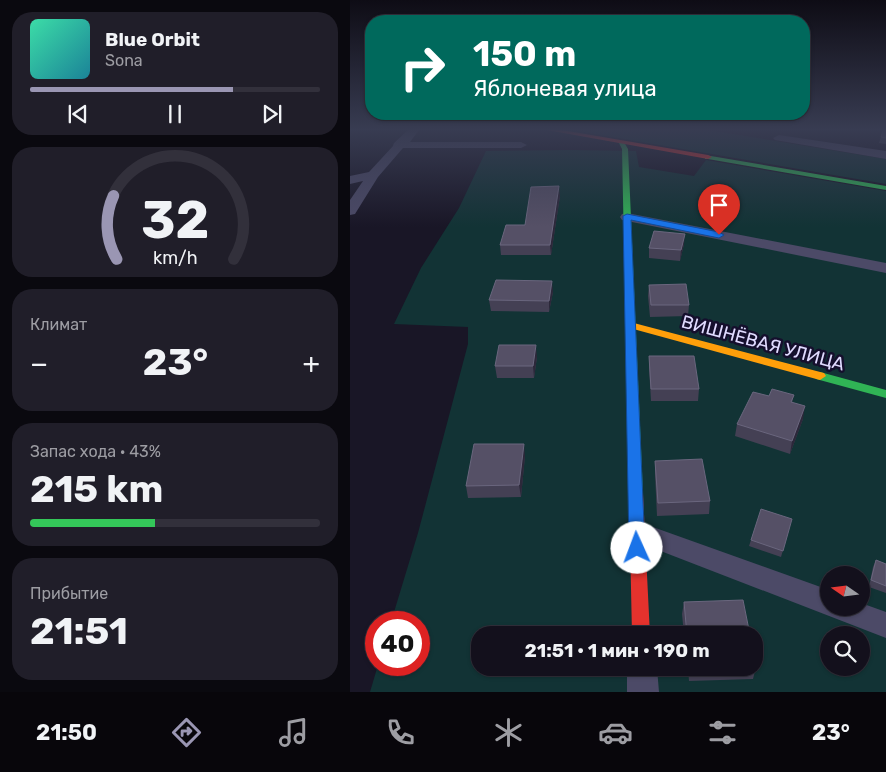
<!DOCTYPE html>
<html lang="ru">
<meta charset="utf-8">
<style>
body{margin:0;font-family:Rubik,sans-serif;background:#201e29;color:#f1f3f6;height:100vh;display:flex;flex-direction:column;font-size:19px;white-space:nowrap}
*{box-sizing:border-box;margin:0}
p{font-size:16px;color:#9d9da3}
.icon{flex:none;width:28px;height:28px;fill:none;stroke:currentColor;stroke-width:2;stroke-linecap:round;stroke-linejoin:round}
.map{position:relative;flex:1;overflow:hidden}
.details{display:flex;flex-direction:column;gap:12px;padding:12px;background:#0a090f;width:350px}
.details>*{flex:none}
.banner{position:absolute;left:15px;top:15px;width:445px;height:105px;border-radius:20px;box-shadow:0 1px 4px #0004,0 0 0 1px #32303b;background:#00695c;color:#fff;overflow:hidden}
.needle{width:32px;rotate:284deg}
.fabs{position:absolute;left:470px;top:566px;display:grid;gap:10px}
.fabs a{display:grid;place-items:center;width:50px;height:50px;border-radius:50%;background:#13101c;box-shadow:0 1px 4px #0004,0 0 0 1px #32303b;font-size:25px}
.speed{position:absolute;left:15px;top:611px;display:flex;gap:10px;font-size:25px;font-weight:700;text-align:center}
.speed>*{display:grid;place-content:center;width:65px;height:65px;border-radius:50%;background:#13101c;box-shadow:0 1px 4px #0004,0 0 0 1px #32303b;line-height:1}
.speed .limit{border:8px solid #d22;background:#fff;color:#111}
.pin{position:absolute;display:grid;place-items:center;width:42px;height:42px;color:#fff;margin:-51px -21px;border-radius:50% 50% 50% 0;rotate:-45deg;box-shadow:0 0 5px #0007}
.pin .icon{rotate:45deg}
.me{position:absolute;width:55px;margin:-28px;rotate:358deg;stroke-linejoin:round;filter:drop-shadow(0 0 4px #0008)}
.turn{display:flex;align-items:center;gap:18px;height:105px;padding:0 25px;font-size:22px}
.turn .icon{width:65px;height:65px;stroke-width:2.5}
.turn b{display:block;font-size:35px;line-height:42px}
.big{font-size:38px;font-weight:700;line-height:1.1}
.details .tile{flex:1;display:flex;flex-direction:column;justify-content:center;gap:8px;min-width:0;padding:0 18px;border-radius:20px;background:#201e29}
.details .dial{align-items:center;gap:0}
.dial svg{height:130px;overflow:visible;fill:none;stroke:#32303b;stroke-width:7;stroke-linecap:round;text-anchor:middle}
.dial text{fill:#f1f3f6;stroke:none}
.song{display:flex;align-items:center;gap:15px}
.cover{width:60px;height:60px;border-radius:8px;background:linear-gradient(135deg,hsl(160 70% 55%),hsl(190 70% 35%))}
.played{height:5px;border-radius:2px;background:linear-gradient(90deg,#9a96b3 70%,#32303b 70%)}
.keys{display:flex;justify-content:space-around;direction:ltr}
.heat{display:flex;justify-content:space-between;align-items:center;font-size:28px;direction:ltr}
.charge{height:8px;border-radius:4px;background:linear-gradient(90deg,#34c759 43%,#32303b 0)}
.trip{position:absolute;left:121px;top:626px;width:292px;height:50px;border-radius:20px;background:#13101c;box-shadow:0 1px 4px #0004,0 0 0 1px #32303b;font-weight:700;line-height:50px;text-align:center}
.tabs{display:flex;height:80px;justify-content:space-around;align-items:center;background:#08060b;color:#9d9da3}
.tabs .icon{width:35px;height:35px}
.tabs .on{color:#9a96b3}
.tabs b{font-size:22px;color:#f1f3f6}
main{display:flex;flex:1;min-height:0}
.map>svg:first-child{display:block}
.green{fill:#123335;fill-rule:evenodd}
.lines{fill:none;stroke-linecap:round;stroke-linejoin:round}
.street{fill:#4c4a67;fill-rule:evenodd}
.fast{fill:#30b455;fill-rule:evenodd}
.slow{fill:#ff9f0a;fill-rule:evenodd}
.jam{fill:#e5322d;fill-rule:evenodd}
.wall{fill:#444054}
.shaded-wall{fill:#2c283a}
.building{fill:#555066;stroke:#6a667e}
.route{fill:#1a73e8;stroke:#114b97}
.labels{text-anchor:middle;stroke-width:5;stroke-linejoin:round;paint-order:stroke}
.street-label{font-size:18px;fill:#e0dbff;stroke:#150f2d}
</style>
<main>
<section class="details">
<div class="tile">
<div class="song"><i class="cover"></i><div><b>Blue Orbit</b><p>Sona</p></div></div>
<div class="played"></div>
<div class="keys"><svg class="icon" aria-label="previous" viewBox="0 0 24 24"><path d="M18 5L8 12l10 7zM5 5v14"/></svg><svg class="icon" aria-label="pause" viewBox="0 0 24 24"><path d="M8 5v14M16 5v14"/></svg><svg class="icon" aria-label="next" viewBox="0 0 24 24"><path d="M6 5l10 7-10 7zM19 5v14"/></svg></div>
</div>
<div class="tile dial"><svg viewBox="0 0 100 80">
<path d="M14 69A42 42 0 1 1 86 69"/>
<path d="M14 69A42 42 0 0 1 12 30" stroke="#9a96b3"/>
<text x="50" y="56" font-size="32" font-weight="700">32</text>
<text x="50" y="72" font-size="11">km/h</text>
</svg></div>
<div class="tile"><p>Климат</p>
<div class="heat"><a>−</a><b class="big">23°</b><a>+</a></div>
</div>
<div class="tile"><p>Запас хода · 43%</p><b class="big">215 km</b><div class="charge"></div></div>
<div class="tile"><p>Прибытие</p><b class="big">21:51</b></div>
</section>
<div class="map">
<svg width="536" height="692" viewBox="0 0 536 692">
<rect width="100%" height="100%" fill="#191626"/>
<!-- green -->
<path class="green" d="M222,130H358L536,159V184Z
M218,150L286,151L289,167L344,176L356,160L536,191V692H20L28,665H69V622H41L68,533L118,344V327L44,324L71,268L109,208L136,151ZM479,575H511V608H479ZM130,635H405V668H130ZM479,635H511V668H479Z"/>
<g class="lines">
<!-- street -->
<path class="street" d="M58,130H69L60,142H171L177,145L171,148H53L28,177L5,214L0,215V200L13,181L0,184V176L19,172L43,146L44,143Z
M429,135L536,151V159L425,140L423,138Z
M277,213L536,263V273L272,220L270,217L272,214Z
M286,521L479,590V608H511V603L536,612V638L277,538L273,531L277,524Z
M277,668H307L309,692H277Z"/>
<!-- fast -->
<path class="fast" d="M272,141L274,142L278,149L293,494L291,498L286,500L281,498L279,494L272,149L269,143Z
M355,155L536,186V190L358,159H355Z
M470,372L536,390V398L466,379L464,376Z"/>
<!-- slow -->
<path class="slow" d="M280,322L474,373L476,376L470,380L276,327L275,325L276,323Z"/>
<!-- jam -->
<path class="jam" d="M197,130H212L358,155L362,157L358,159Z
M286,488L291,490L293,494L300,635H282L279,494L281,490Z"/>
</g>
<!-- wall -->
<path class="wall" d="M536,130V144L529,143L531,137Z
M210,196L201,255H151L150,245Z
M334,244L330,261L299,258V248Z
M299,285L339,305L338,316L300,317L298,296Z
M203,292L199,312L141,311L139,300Z
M299,356L349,389L348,401H301L299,368Z
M187,357L184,378H147L145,366Z
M444,395L442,403L453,419L440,454L385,436L387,424L419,396Z
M175,456L171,497L118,498L116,486Z
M305,461L360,501L359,514L307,516L305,474Z
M440,526L431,557L399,546L401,540Z
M526,560L536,564V593L519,587L523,567Z
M334,602L400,635H334L332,614Z
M405,662L406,667L403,679L339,681L338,668H405Z"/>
<!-- shaded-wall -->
<path class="shaded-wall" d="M209,186L210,196L201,255L200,245Z
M335,234L334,244L330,261L331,250Z
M202,281L203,292L199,312V301Z
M186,345L187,357L184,378L183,366Z
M455,406L453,419L440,454L442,441Z
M174,444L175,456L171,497L169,485Z"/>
<!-- building -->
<path class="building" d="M533,130H536V138L531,137Z
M209,186L200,245H150L156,225H175L181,187Z
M304,231L335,234L331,250L299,248Z
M146,280L202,281L199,301L139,300Z
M336,284L339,305H301L299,285Z
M149,345H186L183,366H145Z
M299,356H344L349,389H301Z
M422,389L444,395L441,402L455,406L442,441L387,424L403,392L419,396Z
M124,444H174L169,485L116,486Z
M352,459L360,501L308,503L305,461Z
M411,509L442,519L433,551L401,540Z
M526,560L536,564V586L521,580Z
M393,600L400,635H337L334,602Z"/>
<!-- sky -->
<linearGradient id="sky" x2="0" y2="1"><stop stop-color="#0e0c15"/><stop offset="0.57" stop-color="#383c52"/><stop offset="1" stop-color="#383c52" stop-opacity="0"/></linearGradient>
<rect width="536" height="227" fill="url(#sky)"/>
<!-- route -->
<path class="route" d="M277,214L369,232L374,235L369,238L281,220L295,548L293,553L287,555L281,553L279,548L273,216Z"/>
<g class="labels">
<!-- street labels -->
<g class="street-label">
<text transform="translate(413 343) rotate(15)" y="6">ВИШНЁВАЯ УЛИЦА</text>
</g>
</g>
</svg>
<div class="fabs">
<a><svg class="needle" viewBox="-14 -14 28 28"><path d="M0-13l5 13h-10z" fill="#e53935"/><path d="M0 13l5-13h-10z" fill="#9d9da3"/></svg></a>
<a><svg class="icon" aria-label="search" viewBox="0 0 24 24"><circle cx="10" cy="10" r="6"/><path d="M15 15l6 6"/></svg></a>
</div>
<div class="speed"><div class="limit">40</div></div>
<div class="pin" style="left:369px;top:235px;background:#d93025"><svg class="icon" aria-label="arrive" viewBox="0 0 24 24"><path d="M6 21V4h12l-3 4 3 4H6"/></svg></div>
<svg class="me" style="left:287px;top:548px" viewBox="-20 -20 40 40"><circle r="19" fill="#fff"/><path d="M0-13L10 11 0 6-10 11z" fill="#1a73e8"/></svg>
<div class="trip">21:51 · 1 мин · 190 m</div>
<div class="banner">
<div class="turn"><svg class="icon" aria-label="right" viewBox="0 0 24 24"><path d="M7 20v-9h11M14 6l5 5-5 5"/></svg><div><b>150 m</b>Яблоневая улица</div></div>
</div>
</div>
</main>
<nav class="tabs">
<b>21:50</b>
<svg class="icon on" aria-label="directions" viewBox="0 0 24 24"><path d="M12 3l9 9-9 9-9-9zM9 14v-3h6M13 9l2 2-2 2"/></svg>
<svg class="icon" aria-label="music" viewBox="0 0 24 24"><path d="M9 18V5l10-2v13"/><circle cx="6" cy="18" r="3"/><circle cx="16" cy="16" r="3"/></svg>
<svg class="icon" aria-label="phone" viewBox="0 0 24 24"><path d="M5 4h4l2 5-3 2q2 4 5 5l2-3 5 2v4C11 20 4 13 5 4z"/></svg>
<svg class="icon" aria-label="climate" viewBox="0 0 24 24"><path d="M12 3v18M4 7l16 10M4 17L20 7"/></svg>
<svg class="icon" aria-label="car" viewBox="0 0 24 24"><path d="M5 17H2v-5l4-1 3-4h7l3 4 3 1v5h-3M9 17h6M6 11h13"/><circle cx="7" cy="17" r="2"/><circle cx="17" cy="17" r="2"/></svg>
<svg class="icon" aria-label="filters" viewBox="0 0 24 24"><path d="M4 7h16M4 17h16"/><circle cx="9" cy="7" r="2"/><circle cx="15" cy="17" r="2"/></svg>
<b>23°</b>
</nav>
